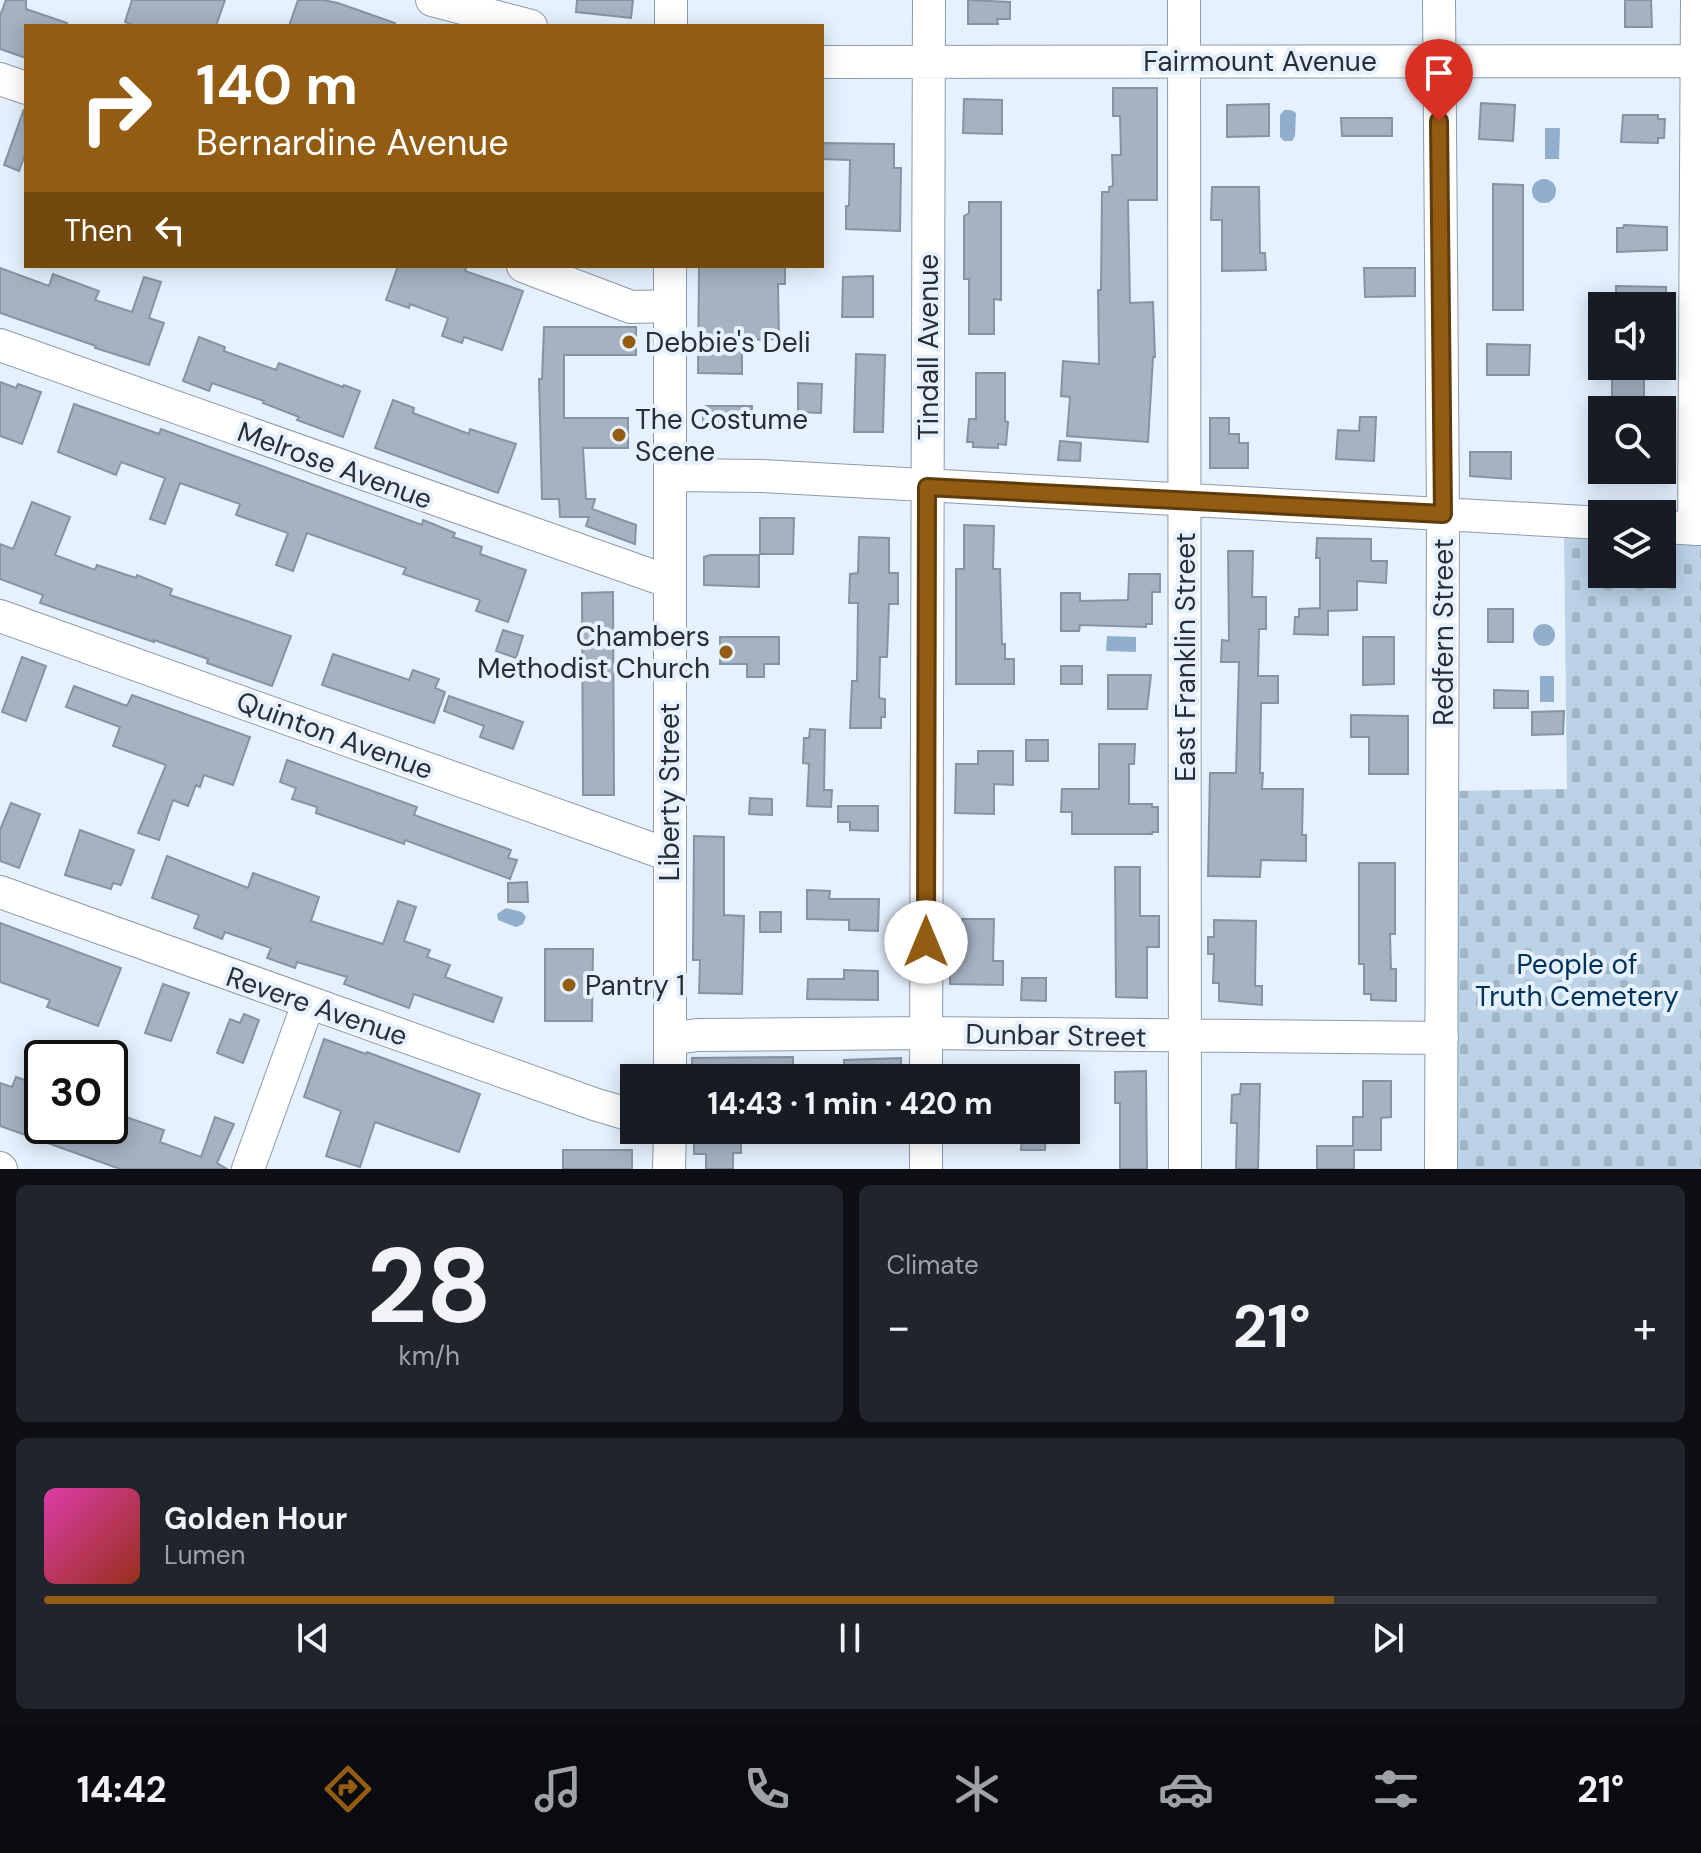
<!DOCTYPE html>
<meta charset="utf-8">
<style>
body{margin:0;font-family:"DM Sans",sans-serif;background:#20242c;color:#f1f3f6;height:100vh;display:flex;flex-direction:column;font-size:30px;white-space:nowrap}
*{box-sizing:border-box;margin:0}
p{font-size:26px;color:#9ea1a6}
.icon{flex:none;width:44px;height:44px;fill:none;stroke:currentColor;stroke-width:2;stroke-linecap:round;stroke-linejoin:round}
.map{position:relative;height:1169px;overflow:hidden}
.drawer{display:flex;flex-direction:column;gap:16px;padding:16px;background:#0d0f14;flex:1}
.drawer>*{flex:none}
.banner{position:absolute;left:24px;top:24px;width:800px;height:244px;border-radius:0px;box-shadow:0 4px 20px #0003;background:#925c12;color:#fff;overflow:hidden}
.buttons{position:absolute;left:1588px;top:292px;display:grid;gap:16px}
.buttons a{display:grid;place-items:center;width:88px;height:88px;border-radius:0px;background:#171b24;box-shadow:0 4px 20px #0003;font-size:40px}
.speed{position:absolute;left:24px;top:1040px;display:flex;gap:16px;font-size:40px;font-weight:700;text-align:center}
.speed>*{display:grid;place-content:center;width:104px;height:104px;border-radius:50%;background:#171b24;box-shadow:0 4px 20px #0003;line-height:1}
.speed .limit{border:4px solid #111;border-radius:12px;background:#fff;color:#111}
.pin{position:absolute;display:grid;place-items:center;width:68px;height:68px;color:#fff;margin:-82px -34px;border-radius:50% 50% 50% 0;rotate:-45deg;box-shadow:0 0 8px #0007}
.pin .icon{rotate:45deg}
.me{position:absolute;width:88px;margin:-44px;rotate:0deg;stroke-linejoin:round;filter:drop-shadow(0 0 6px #0008)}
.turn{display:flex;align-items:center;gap:28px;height:168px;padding:0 40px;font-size:36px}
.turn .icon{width:104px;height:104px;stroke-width:2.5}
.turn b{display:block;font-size:56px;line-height:68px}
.then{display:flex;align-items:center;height:76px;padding:0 40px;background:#0003;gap:16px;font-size:30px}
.big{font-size:60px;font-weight:700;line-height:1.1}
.drawer .tile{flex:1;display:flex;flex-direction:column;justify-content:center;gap:12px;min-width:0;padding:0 28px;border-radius:12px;background:#20242c}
.drawer .dial{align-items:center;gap:0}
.dial b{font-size:104px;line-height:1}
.song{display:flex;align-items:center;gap:24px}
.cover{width:96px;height:96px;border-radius:12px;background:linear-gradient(135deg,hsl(320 70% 55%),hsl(10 70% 35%))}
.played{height:8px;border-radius:4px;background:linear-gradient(90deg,#925c12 80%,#363941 80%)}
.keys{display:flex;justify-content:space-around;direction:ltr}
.heat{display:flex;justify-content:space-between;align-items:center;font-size:44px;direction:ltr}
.drawer .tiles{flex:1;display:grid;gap:16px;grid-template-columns:1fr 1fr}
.tile:last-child{grid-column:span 2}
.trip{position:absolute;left:620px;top:1064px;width:460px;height:80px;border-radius:0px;background:#171b24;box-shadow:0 4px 20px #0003;font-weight:700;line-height:80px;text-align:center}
.tabs{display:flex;height:128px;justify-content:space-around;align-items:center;background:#090b0e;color:#9ea1a6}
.tabs .icon{width:56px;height:56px}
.tabs .on{color:#925c12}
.tabs b{font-size:36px;color:#f1f3f6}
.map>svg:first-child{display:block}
.cemetery{fill:url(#cemetery-stones)}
.water{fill:#91afcd}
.building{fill:#a4b2c1;stroke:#8694a2;stroke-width:2}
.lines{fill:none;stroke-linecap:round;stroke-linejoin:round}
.minor-casing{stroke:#8d9ba9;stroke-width:34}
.minor{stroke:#fff;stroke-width:32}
.route-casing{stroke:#5f3c0c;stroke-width:20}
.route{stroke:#925c12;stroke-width:14}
.poi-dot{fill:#925c12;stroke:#e5f1fe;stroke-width:3}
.labels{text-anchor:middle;stroke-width:8;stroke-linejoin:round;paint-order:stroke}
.street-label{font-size:28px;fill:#282e34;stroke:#e5f1fe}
.poi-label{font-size:28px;fill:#282e34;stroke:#e5f1fe;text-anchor:start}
.park-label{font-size:28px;fill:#003157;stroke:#e5f1fe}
</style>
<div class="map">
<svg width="1701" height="1169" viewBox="0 0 1701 1169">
<defs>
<pattern id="cemetery-stones" width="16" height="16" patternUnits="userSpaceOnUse" patternTransform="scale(2)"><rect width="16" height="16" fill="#bcd2e7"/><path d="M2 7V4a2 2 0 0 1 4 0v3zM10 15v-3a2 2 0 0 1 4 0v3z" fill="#a2b5c7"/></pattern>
</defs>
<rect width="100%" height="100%" fill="#e5f1fe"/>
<!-- cemetery -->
<path class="cemetery" d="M1564,534L1602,536V574H1662V539L1701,540V1169H1454L1453,791L1567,789Z"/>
<!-- water -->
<path class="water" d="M1284,110H1291L1296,113L1295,136L1292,141H1284L1280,137V115Z
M1545,128H1560L1559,159H1545Z
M1532 191a12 12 0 1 1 24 0a12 12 0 1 1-24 0Z
M1533 635a11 11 0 1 1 22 0a11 11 0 1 1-22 0Z
M1107,636L1136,637V652L1106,651Z
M1540,676H1554V702H1540Z
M506,908L522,912L526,917L523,924L516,927L498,920L497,914Z"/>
<!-- building -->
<path class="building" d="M6,0H26V9L67,23V26H26V58L0,49V16Z
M132,0H225L216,26H136L125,22Z
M298,0H323L338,3L395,23L394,26H289Z
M577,0H633L631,18L576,12Z
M968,0L1010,2V19H997L998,24H968Z
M1625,0H1651L1652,27H1625Z
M1113,88H1157V200H1128L1130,303L1153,302L1155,357H1153L1148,442L1067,436L1070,397L1061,396L1063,361L1099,364L1098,290H1101L1102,192H1109V187L1113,186L1112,155H1121L1120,116H1113Z
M964,99L1002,100V134L963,133Z
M1481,103L1515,105L1513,141L1479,139Z
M1269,104V136L1227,137V105Z
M24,109L26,152L19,171L4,165Z
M1623,115H1658V119H1665L1664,138H1658V143L1621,142Z
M1341,118H1392V136H1342Z
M822,143L894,144V168H901L900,231L846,229V206H849L850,160L822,159Z
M1493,184L1523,185V310H1493Z
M1212,187H1259L1260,253H1265L1266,270L1222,271V220H1211Z
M969,202H1001V300L994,299V334H969V279H964V216L969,213Z
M1624,225L1667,227V250L1617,252V228H1623Z
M398,266H467L465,271L523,291L502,350L464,337L462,343L442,336L448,318L410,304L409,308L386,300Z
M699,266H785V284H778L779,339L742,340V374L698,373Z
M0,268L49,286L53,274L99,291L95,300L132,312L144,277L161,282L149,318L164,323L149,365L95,348L96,346L0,313Z
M1364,268H1415V296L1365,297Z
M873,276V317H842L843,277Z
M1616,286L1666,287V306H1616Z
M544,327H636V355H564V418H628V448H583L586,499H595L592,509L636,525L635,544L586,526L589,517H560L559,499H542L539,379H542Z
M199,337L225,347L224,351L276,370L279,363L343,387L344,385L360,391L343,437L297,420L299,417L263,403L264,401L212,383L209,391L183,381Z
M1487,344L1530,345L1529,375H1487Z
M856,354L885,355L883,432H854Z
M1612,366H1644V410H1612Z
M976,373H1005V421L1008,422L1006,445L998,444V448L973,447V442H967L969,419H976Z
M0,382L16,388L18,384L41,392L22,444L0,436Z
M798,383L822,384L821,413L798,412Z
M393,400L414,408L413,413L469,434L470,429L516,444L498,493L375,448Z
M74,404L159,434L161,429L395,515L422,525L423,520L455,533L453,537L482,547L480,554L526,570L508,622L476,611L480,600L403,574L406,568L307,533L293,571L276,565L288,533L236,515L240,504L180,483L165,524L150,519L165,478L121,462L116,475L58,452Z
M703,406H752L751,430L703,429Z
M1360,417H1376L1374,461L1336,459L1338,430L1359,431Z
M1210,418H1229V434H1239V443H1248V468H1210Z
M1060,441L1081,443L1080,461L1058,460Z
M1470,452H1511V479L1470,476Z
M32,502L70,517L55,555L95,570L97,565L136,578L137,575L172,589L170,595L291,636L272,686L207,663L208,659L154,640V642L40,603L43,595L0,579V544L13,549Z
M760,518H794L793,554H760Z
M964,525L994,526L993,569H1000L1002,644H1005V659H1014V684H956V569H964Z
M859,537L889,538V573H898V604H889L887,657H880L879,698L885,699V717H881V728H850L852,681H857L858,603H849L850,574L858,573Z
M1317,538L1371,539V561H1387L1386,583L1357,581V610L1328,611V635L1294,634L1295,617H1299V609L1320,608V558H1316Z
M1228,551H1253L1252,597H1266V629H1259L1258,676H1278V703H1261L1260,773H1263L1262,789H1303L1302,835H1306V861L1261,860L1260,877L1208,876L1210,773H1236L1239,662H1221L1222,640L1229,641Z
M710,555H759V587L704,585V557Z
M1129,574H1160V592H1152V624H1146V627L1080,625L1079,631H1061V593H1080V601L1128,600Z
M613,592L614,795H583L582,593Z
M1488,609H1513V642H1488Z
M503,630L523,636L516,658L496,651Z
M720,637H779V664H764V677H747V664H720Z
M1363,637H1394V684L1363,685Z
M333,654L409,680L413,670L439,679L435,688L445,692L434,723L322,685Z
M22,657L46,666L26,721L2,712Z
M1061,666H1082V684H1061Z
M1108,675H1151L1147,709H1108Z
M74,686L127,706L132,695L250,737L233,785L204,775L200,787L196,785L188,806L173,800L159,840L138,833L166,765L113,746L120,727L66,707Z
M1494,690L1528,691V708H1494Z
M449,696L523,722L513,749L480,737L484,726L444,711Z
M1564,711L1563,734L1532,735V712Z
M1351,715L1408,716V774H1369V737H1351Z
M810,729L825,730L824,790H832L831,807L807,806L809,764L803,763L804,738H809Z
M1026,740H1048V761H1026Z
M1099,744H1135L1134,764H1129V804H1152V807H1158V832H1152V834H1072V812H1061L1062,789H1099Z
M978,751H1013V785L994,784V814L955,813L956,764H978Z
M287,760L417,807L414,815L511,850L508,858L517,860L510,879L405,840L404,844L316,813L317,807L292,799L296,788L280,782Z
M750,798L772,799V815L749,814Z
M11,803L40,814L19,868L0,861V830Z
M838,806H878V831L850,830V822H838Z
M80,830L134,850L121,885L113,883L111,889L65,875Z
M694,836L724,837V915L744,916L742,994L699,993L700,960H693Z
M167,856L248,888L253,873L319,897L311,921L383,944L398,901L416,907L404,941L430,950L427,957L450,965L445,977L502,998L493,1022L414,994L409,1008L344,984L347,977L297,962L295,968L267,958L271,948L225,932L222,939L194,928L199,915L152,898Z
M1359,863H1395V934H1390L1391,969H1396V1001L1371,1000V994H1364V964H1359Z
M1115,867H1140V916H1159V947H1147V998L1116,997Z
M527,882L528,902H508V883Z
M807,890L830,891L829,899H879L878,931L849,930V920L807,919Z
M760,912H781V932H760Z
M962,919H994L993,961H1003V985L950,984V961H962Z
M1214,920L1256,921L1255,986H1262V1005L1219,1001V983H1213L1214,954H1208V937H1214Z
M0,923L121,968L98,1026L47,1007L50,1000L0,982Z
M545,949H593L592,1021H545Z
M844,970L878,971V1000L807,999L808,979H844Z
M1022,978H1046V1001L1021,1000Z
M163,984L189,993L171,1041L145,1033Z
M244,1014L259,1020L243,1063L217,1053L230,1019L240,1023Z
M324,1039L366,1054L367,1052L480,1094L459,1152L375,1122L360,1167L326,1156L341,1111L304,1097Z
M793,1057V1077L692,1078V1058Z
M901,1058V1078H844V1060Z
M1146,1071L1147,1169H1120V1103H1115V1072Z
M16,1077L42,1086V1126H123L126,1117L164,1130L160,1142L201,1157L215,1117L234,1124L217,1163L227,1169H120L0,1126V1083L12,1087Z
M1363,1081H1391V1117L1381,1118V1150H1354V1169H1317V1146H1353V1117H1363Z
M1241,1084H1260L1258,1169H1236L1237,1123H1231L1232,1095L1240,1094Z
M694,1130H741V1153H733V1169H706V1154H694Z
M1022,1133H1046L1045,1150H1021Z
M563,1150H632V1169H563Z"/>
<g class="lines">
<!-- minor casing -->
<g class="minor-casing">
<path id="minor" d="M432,0L531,26
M1184,0L1185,1169
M1439,0L1443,514L1441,1169
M671,26V0
M822,62L1697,61
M0,79L26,88
M523,266L631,307L670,306
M0,345L670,582
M670,475L762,476L1602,523
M1662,527L1701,529
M1694,529L1697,0
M0,616L669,855
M0,892L594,1104L634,1116
M670,1039L697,1035L926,1033L1442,1038
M670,1078V266
M926,1078L929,0
M0,1168L1,1169
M248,1169L308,1004
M669,1169L670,1130
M926,1169V1130"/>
</g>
<!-- minor -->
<use href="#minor" class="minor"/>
</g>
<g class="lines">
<!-- route casing -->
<g class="route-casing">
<path id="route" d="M926,942L927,487L1443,514L1439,121"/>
</g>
<!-- route -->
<use href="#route" class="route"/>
</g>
<!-- markers -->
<g class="poi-dot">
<circle cx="629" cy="342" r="8"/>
<circle cx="619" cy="435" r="8"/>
<circle cx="726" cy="652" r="8"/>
<circle cx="569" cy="985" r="8"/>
</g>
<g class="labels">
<!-- street labels -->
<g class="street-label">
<text x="1260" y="71">Fairmount Avenue</text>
<text transform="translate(928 347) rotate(-90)" y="10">Tindall Avenue</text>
<text transform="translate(335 465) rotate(20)" y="10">Melrose Avenue</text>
<text transform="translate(1443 632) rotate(-90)" y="10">Redfern Street</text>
<text transform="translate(1185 657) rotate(-90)" y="10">East Franklin Street</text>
<text transform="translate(335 735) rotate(20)" y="10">Quinton Avenue</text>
<text transform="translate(669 792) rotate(-90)" y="10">Liberty Street</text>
<text transform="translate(317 1006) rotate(19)" y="10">Revere Avenue</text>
<text transform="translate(1056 1035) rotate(1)" y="10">Dunbar Street</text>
</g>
<!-- poi labels -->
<g class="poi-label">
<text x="645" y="352">Debbie's Deli</text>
<text x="635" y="429">The Costume<tspan x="635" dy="32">Scene</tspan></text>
<text x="710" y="646" text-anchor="end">Chambers<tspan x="710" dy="32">Methodist Church</tspan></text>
<text x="585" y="995">Pantry 1</text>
</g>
<!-- park labels -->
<g class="park-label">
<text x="1577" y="974">People of<tspan x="1577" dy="32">Truth Cemetery</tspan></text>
</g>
</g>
</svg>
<div class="buttons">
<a><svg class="icon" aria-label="sound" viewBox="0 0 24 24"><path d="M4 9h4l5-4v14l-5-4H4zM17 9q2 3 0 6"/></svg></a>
<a><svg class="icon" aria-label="search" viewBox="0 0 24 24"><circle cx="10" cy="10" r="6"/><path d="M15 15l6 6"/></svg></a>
<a><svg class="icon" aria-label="layers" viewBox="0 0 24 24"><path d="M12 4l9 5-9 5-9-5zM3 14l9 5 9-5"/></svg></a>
</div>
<div class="speed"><div class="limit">30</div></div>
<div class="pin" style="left:1439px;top:121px;background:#d93025"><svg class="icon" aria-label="arrive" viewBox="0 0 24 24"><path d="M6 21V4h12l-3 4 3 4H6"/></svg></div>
<svg class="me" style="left:926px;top:942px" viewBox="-20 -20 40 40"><circle r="19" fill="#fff"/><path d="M0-13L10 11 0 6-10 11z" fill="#925c12"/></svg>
<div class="trip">14:43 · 1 min · 420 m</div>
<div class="banner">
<div class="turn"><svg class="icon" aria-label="right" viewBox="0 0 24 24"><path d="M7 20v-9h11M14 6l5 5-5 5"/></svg><div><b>140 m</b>Bernardine Avenue</div></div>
<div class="then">Then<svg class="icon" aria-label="left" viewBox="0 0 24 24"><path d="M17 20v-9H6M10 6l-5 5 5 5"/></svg></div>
</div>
</div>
<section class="drawer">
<div class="tiles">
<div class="tile dial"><b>28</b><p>km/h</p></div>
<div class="tile"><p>Climate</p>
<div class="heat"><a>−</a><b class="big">21°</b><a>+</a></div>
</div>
<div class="tile">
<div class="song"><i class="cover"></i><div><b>Golden Hour</b><p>Lumen</p></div></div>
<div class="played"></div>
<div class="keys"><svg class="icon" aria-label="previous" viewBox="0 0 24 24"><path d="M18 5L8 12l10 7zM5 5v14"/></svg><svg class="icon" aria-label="pause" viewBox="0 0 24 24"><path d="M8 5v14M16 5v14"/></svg><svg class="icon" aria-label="next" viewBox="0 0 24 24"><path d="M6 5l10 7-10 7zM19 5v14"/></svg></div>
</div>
</div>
</section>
<nav class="tabs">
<b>14:42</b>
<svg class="icon on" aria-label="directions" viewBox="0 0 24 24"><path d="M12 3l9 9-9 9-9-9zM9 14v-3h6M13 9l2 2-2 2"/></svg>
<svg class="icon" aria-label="music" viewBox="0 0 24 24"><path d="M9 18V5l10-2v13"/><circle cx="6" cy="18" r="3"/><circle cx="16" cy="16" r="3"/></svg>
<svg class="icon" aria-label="phone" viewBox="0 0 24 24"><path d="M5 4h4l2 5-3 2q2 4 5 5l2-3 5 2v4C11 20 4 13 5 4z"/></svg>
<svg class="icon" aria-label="climate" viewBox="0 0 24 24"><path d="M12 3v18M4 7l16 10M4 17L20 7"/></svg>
<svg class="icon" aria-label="car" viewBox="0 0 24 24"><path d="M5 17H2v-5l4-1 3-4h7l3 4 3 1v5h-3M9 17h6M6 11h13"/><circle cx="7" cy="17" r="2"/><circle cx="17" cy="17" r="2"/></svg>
<svg class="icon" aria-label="filters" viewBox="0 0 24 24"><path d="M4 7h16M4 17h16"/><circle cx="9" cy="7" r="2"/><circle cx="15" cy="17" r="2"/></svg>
<b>21°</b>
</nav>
